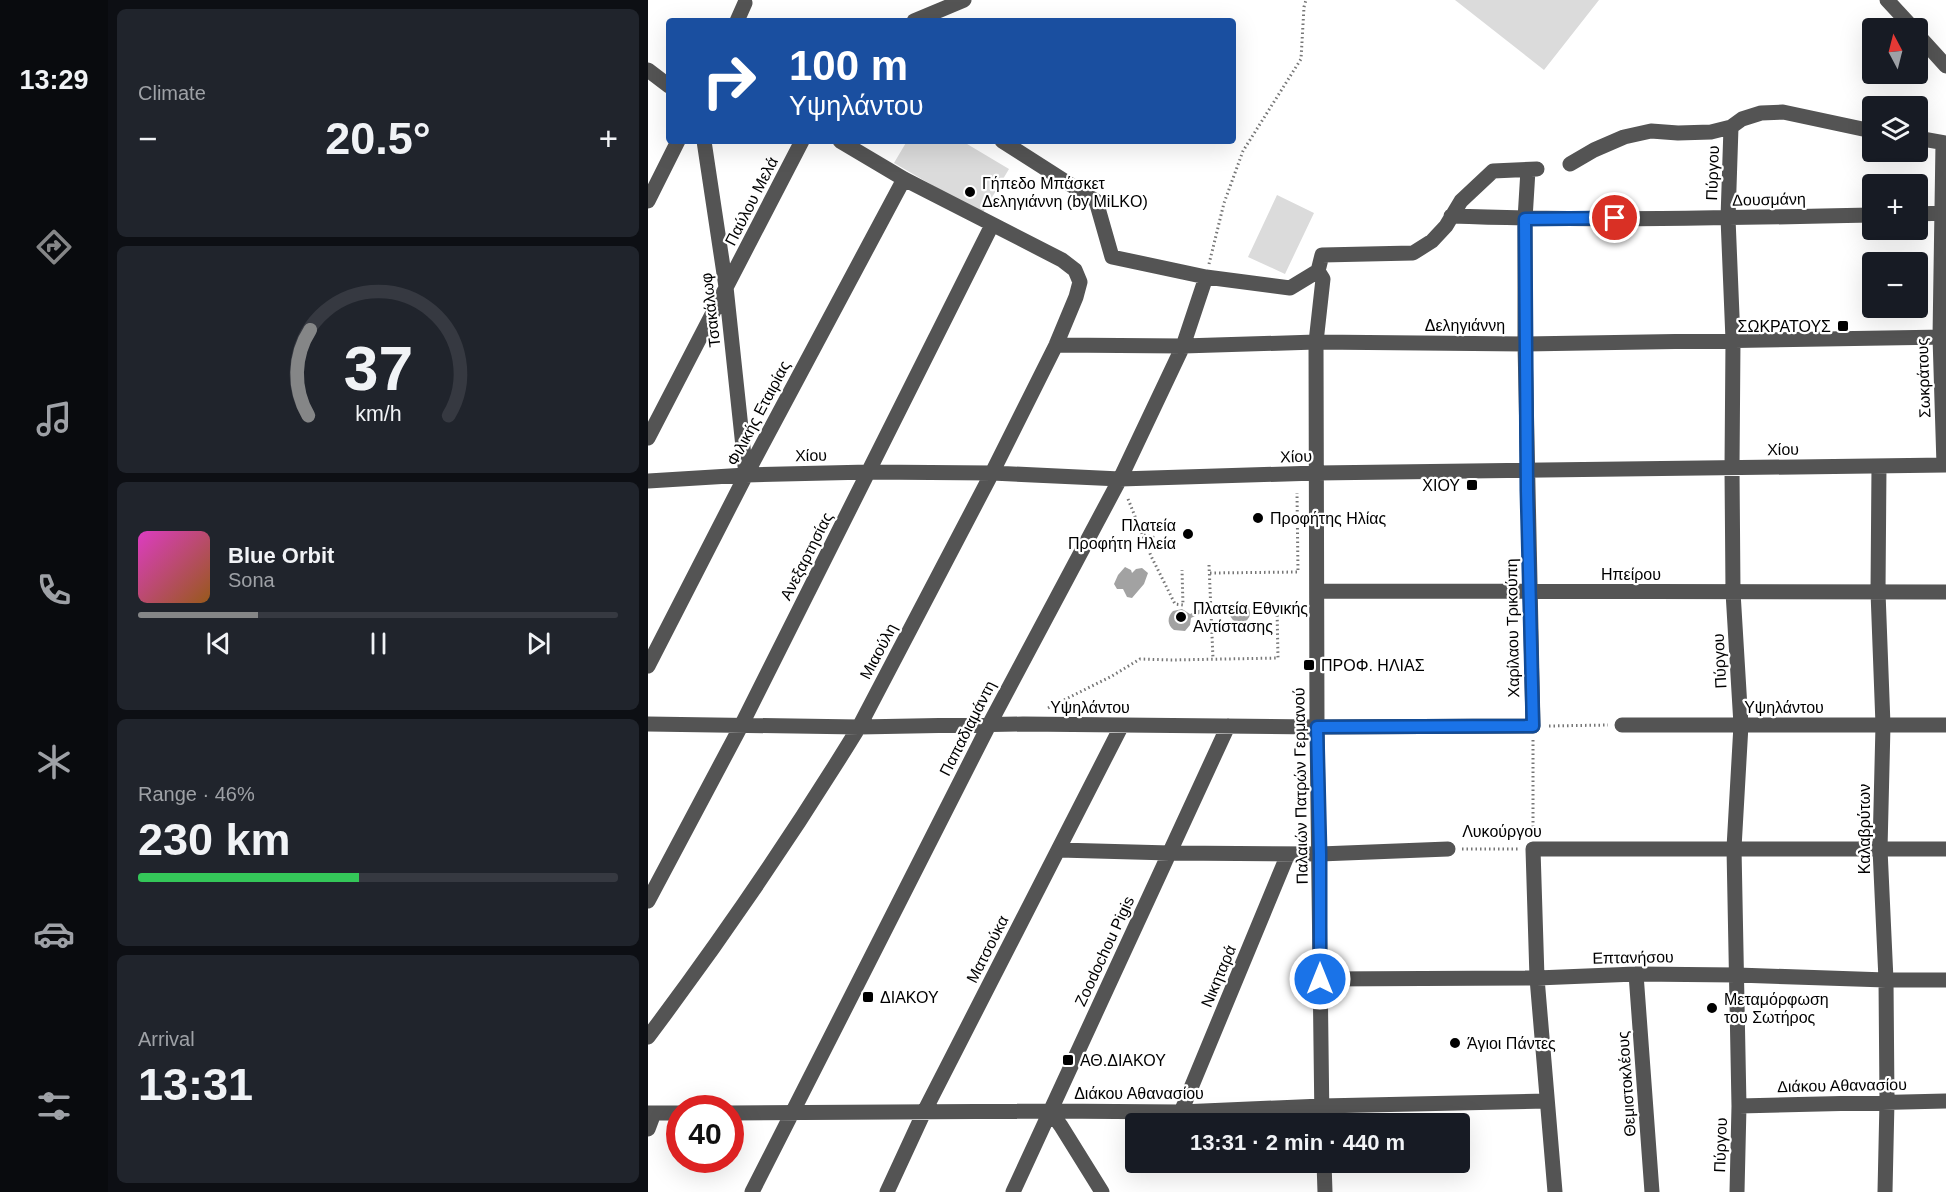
<!DOCTYPE html>
<meta charset="utf-8">
<style>
body{margin:0;font-family:Arial,sans-serif;background:#20242c;color:#f1f3f6;height:100vh;display:flex;flex-direction:column;font-size:22px;white-space:nowrap}
*{box-sizing:border-box;margin:0}
p{font-size:20px;color:#9ea1a6}
.icon{flex:none;width:33px;height:33px;fill:none;stroke:currentColor;stroke-width:2;stroke-linecap:round;stroke-linejoin:round}
.map{position:relative;flex:1;overflow:hidden}
.sheet{display:flex;flex-direction:column;gap:9px;padding:9px;background:#0d0f14;width:540px}
.sheet>*{flex:none}
.banner{position:absolute;left:18px;top:18px;width:570px;height:126px;border-radius:6px;box-shadow:0 6px 24px #0002;background:#1a4fa0;color:#fff;overflow:hidden}
.needle{width:39px;rotate:353deg}
.buttons{position:absolute;left:1214px;top:18px;display:grid;gap:12px}
.buttons a{display:grid;place-items:center;width:66px;height:66px;border-radius:6px;background:#171b24;box-shadow:0 6px 24px #0002;font-size:30px}
.speed{position:absolute;left:18px;top:1095px;display:flex;gap:12px;font-size:30px;font-weight:700;text-align:center}
.speed>*{display:grid;place-content:center;width:78px;height:78px;border-radius:50%;background:#171b24;box-shadow:0 6px 24px #0002;line-height:1}
.speed .limit{border:9px solid #d22;background:#fff;color:#111}
.pin{position:absolute;display:grid;place-items:center;width:51px;height:51px;color:#fff;margin:-26px;border:3px solid #fff;border-radius:50%;box-shadow:0 2px 6px #0007}
.me{position:absolute;width:66px;margin:-33px;rotate:0deg;stroke-linejoin:round;filter:drop-shadow(0 0 4px #0008)}
.turn{display:flex;align-items:center;gap:21px;height:126px;padding:0 24px;font-size:27px}
.turn .icon{width:78px;height:78px;stroke-width:2.5}
.turn b{display:block;font-size:42px;line-height:51px}
.big{font-size:45px;font-weight:600;line-height:1.1}
.sheet .widget{flex:1;display:flex;flex-direction:column;justify-content:center;gap:9px;min-width:0;padding:0 21px;border-radius:9px;background:#20242c}
.sheet .dial{align-items:center;gap:0}
.dial svg{height:156px;overflow:visible;fill:none;stroke:#363941;stroke-width:7;stroke-linecap:round;text-anchor:middle}
.dial text{fill:#f1f3f6;stroke:none}
.song{display:flex;align-items:center;gap:18px}
.cover{width:72px;height:72px;border-radius:9px;background:linear-gradient(135deg,hsl(310 70% 55%),hsl(30 70% 35%))}
.played{height:6px;border-radius:3px;background:linear-gradient(90deg,#858687 25%,#363941 25%)}
.keys{display:flex;justify-content:space-around;direction:ltr}
.heat{display:flex;justify-content:space-between;align-items:center;font-size:33px;direction:ltr}
.charge{height:9px;border-radius:4px;background:linear-gradient(90deg,#34c759 46%,#363941 0)}
.trip{position:absolute;left:477px;top:1113px;width:345px;height:60px;border-radius:6px;background:#171b24;box-shadow:0 6px 24px #0002;font-weight:600;line-height:60px;text-align:center}
main{display:flex;flex:1;min-height:0}
.tab-bar{display:flex;flex-direction:column;width:108px;justify-content:space-around;align-items:center;background:#090b0e;color:#9ea1a6}
.tab-bar .icon{width:42px;height:42px}
.tab-bar .selected{color:#858687}
.tab-bar b{font-size:27px;color:#f1f3f6}
.map>svg:first-child{display:block}
.green{fill:#dbdbdb}
.water{fill:#a2a2a2}
.lines{fill:none;stroke-linecap:round;stroke-linejoin:round}
.path{stroke:#767676;stroke-width:3;stroke-dasharray:1.5 3;stroke-linecap:butt}
.minor{stroke:#545454;stroke-width:15}
.route-casing{stroke:#114b97;stroke-width:15}
.route{stroke:#1a73e8;stroke-width:10}
.poi-dot{fill:#000;stroke:#fff;stroke-width:2}
.labels{text-anchor:middle;stroke-width:4.5;stroke-linejoin:round;paint-order:stroke}
.street-label{font-size:16px;fill:#000;stroke:#fff}
.poi-label{font-size:16px;fill:#000;stroke:#fff;text-anchor:start}
</style>
<main>
<nav class="tab-bar">
<b>13:29</b>
<svg class="icon selected" aria-label="directions" viewBox="0 0 24 24"><path d="M12 3l9 9-9 9-9-9zM9 14v-3h6M13 9l2 2-2 2"/></svg>
<svg class="icon" aria-label="music" viewBox="0 0 24 24"><path d="M9 18V5l10-2v13"/><circle cx="6" cy="18" r="3"/><circle cx="16" cy="16" r="3"/></svg>
<svg class="icon" aria-label="phone" viewBox="0 0 24 24"><path d="M5 4h4l2 5-3 2q2 4 5 5l2-3 5 2v4C11 20 4 13 5 4z"/></svg>
<svg class="icon" aria-label="climate" viewBox="0 0 24 24"><path d="M12 3v18M4 7l16 10M4 17L20 7"/></svg>
<svg class="icon" aria-label="car" viewBox="0 0 24 24"><path d="M5 17H2v-5l4-1 3-4h7l3 4 3 1v5h-3M9 17h6M6 11h13"/><circle cx="7" cy="17" r="2"/><circle cx="17" cy="17" r="2"/></svg>
<svg class="icon" aria-label="filters" viewBox="0 0 24 24"><path d="M4 7h16M4 17h16"/><circle cx="9" cy="7" r="2"/><circle cx="15" cy="17" r="2"/></svg>
</nav>
<section class="sheet">
<div class="widget"><p>Climate</p>
<div class="heat"><a>−</a><b class="big">20.5°</b><a>+</a></div>
</div>
<div class="widget dial"><svg viewBox="0 0 100 80">
<path d="M14 69A42 42 0 1 1 86 69"/>
<path d="M14 69A42 42 0 0 1 15 25" stroke="#858687"/>
<text x="50" y="56" font-size="32" font-weight="700">37</text>
<text x="50" y="72" font-size="11">km/h</text>
</svg></div>
<div class="widget">
<div class="song"><i class="cover"></i><div><b>Blue Orbit</b><p>Sona</p></div></div>
<div class="played"></div>
<div class="keys"><svg class="icon" aria-label="previous" viewBox="0 0 24 24"><path d="M18 5L8 12l10 7zM5 5v14"/></svg><svg class="icon" aria-label="pause" viewBox="0 0 24 24"><path d="M8 5v14M16 5v14"/></svg><svg class="icon" aria-label="next" viewBox="0 0 24 24"><path d="M6 5l10 7-10 7zM19 5v14"/></svg></div>
</div>
<div class="widget"><p>Range · 46%</p><b class="big">230 km</b><div class="charge"></div></div>
<div class="widget"><p>Arrival</p><b class="big">13:31</b></div>
</section>
<div class="map">
<svg width="1298" height="1192" viewBox="0 0 1298 1192">
<rect width="100%" height="100%" fill="#fff"/>
<!-- green -->
<path class="green" d="M807,0H951L896,70Z
M259,141H314L361,169L334,214L246,163Z
M629,195L666,213L637,274L600,257Z"/>
<!-- water -->
<path class="water" d="M477,567L483,570L484,573L488,569L494,568L500,573L496,584L484,598L479,597L475,589H469L466,584L470,575Z
M582 613a10 10 0 1 1 20 0a10 10 0 1 1-20 0Z
M557,607V611L543,618L542,625L537,631L526,630C519,625 519,617 525,611L534,609L542,614Z"/>
<g class="lines">
<!-- path -->
<path class="path" d="M561,264L576,203L595,151L653,59L656,7L658,0
M480,499L503,556L527,604L535,605L534,570
M496,535L508,538
M561,565L565,659
M562,573L650,572L649,493
M400,708L464,676L492,659L524,660L630,658L629,608
M901,726L960,725
M885,836V740
M814,849H870"/>
<!-- minor -->
<path class="minor" d="M1239,0L1265,28
M89,21L97,3
M266,21L316,0
M1269,34L1298,66
M0,70L21,86
M1083,127L1080,218L1085,340L1084,468L1085,592L1093,725L1086,848L1091,1106L1089,1192
M1269,138L1298,143
M56,141L78,287L98,475
M354,141L448,201L464,257L558,277L642,288L670,271L674,255L765,253L784,241L798,226L813,201L845,171L889,169
M1295,143L1292,337L1296,465
M922,164L946,150L976,137L1003,131L1030,133L1063,132L1083,127L1094,119L1113,113L1135,112L1224,131
M0,201L30,141
M1269,214L1298,213
M803,216C943,221 1084,218 1224,215
M670,271L675,279L668,342L669,727L674,1124
M408,345L535,346L668,342L877,344L1298,337
M0,438L154,141
M1231,466L1230,592L1235,725L1232,849L1238,980L1239,1101L1237,1192
M0,481L98,475L221,472L344,473L472,479L669,473L1298,465
M669,591L1298,592
M0,666L98,475L256,179
M0,724L211,727L375,724L669,727L885,726L877,344V219L880,170
M974,725H1298
M411,850L522,853L672,854L800,849
M0,901L93,726L344,225
M988,974L1004,1192
M672,979L889,978L988,974L1089,975L1238,980H1298
M0,1037C75,937 146,833 211,727L344,473L408,345L428,297L432,282L427,270L414,260L256,179L192,141
M1091,1106L1298,1101
M402,1111L413,1126L454,1192
M533,1112L640,854
M0,1113H32
M82,1113L402,1111L533,1112L674,1106L899,1101
M0,1129L6,1113
M676,1162L677,1192
M104,1192L341,725L472,479L535,346L558,277
M239,1192L276,1112L474,725
M365,1192L580,726
M907,1192L889,978L885,849H1298"/>
</g>
<g class="lines">
<!-- route casing -->
<g class="route-casing">
<path id="route" d="M672,979V854L669,727L885,726L879,491L877,219L967,218"/>
</g>
<!-- route -->
<use href="#route" class="route"/>
</g>
<!-- markers -->
<g class="poi-dot">
<circle cx="322" cy="192" r="6"/>
<rect x="1189" y="320" width="12" height="12" rx="3"/>
<rect x="818" y="479" width="12" height="12" rx="3"/>
<circle cx="610" cy="518" r="6"/>
<circle cx="540" cy="534" r="6"/>
<circle cx="533" cy="617" r="6"/>
<rect x="655" y="659" width="12" height="12" rx="3"/>
<rect x="214" y="991" width="12" height="12" rx="3"/>
<circle cx="1064" cy="1008" r="6"/>
<circle cx="807" cy="1043" r="6"/>
<rect x="414" y="1054" width="12" height="12" rx="3"/>
</g>
<g class="labels">
<!-- street labels -->
<g class="street-label">
<text transform="translate(1064 173) rotate(-88)" y="6">Πύργου</text>
<text transform="translate(1121 199) rotate(-1)" y="6">Δουσμάνη</text>
<text transform="translate(103 201) rotate(-63)" y="6">Παύλου Μελά</text>
<text transform="translate(62 310) rotate(-97)" y="6">Τσακάλωφ</text>
<text x="817" y="331">Δεληγιάννη</text>
<text transform="translate(1275 378) rotate(-92)" y="6">Σωκράτους</text>
<text transform="translate(110 413) rotate(-62)" y="6">Φιλικής Εταιρίας</text>
<text transform="translate(1135 449) rotate(-1)" y="6">Χίου</text>
<text transform="translate(163 455) rotate(-1)" y="6">Χίου</text>
<text transform="translate(648 456) rotate(-2)" y="6">Χίου</text>
<text transform="translate(158 556) rotate(-63)" y="6">Ανεξαρτησίας</text>
<text x="983" y="580">Ηπείρου</text>
<text transform="translate(864 628) rotate(-91)" y="6">Χαρίλαου Τρικούπη</text>
<text transform="translate(230 651) rotate(-62)" y="6">Μιαούλη</text>
<text transform="translate(1071 661) rotate(-93)" y="6">Πύργου</text>
<text x="442" y="713">Υψηλάντου</text>
<text x="1136" y="713">Υψηλάντου</text>
<text transform="translate(319 728) rotate(-63)" y="6">Παπαδιαμάντη</text>
<text transform="translate(652 786) rotate(-91)" y="6">Παλαιών Πατρών Γερμανού</text>
<text transform="translate(1216 829) rotate(-90)" y="6">Καλαβρύτων</text>
<text x="854" y="837">Λυκούργου</text>
<text transform="translate(339 949) rotate(-63)" y="6">Ματσούκα</text>
<text transform="translate(456 951) rotate(-65)" y="6">Zoodochou Pigis</text>
<text transform="translate(985 957) rotate(-1)" y="6">Επτανήσου</text>
<text transform="translate(570 976) rotate(-67)" y="6">Νικηταρά</text>
<text transform="translate(978 1084) rotate(-94)" y="6">Θεμιστοκλέους</text>
<text transform="translate(1194 1085) rotate(-1)" y="6">Διάκου Αθανασίου</text>
<text x="491" y="1099">Διάκου Αθανασίου</text>
<text transform="translate(1072 1145) rotate(-88)" y="6">Πύργου</text>
</g>
<!-- poi labels -->
<g class="poi-label">
<text x="334" y="189">Γήπεδο Μπάσκετ<tspan x="334" dy="18">Δεληγιάννη (by MiLKO)</tspan></text>
<text x="1183" y="332" text-anchor="end">ΣΩΚΡΑΤΟΥΣ</text>
<text x="812" y="491" text-anchor="end">ΧΙΟΥ</text>
<text x="622" y="524">Προφήτης Ηλίας</text>
<text x="528" y="531" text-anchor="end">Πλατεία<tspan x="528" dy="18">Προφήτη Ηλεία</tspan></text>
<text x="545" y="614">Πλατεία Εθνικής<tspan x="545" dy="18">Αντίστασης</tspan></text>
<text x="673" y="671">ΠΡΟΦ. ΗΛΙΑΣ</text>
<text x="232" y="1003">ΔΙΑΚΟΥ</text>
<text x="1076" y="1005">Μεταμόρφωση<tspan x="1076" dy="18">του Σωτήρος</tspan></text>
<text x="819" y="1049">Άγιοι Πάντες</text>
<text x="432" y="1066">ΑΘ.ΔΙΑΚΟΥ</text>
</g>
</g>
</svg>
<div class="buttons">
<a><svg class="needle" viewBox="-14 -14 28 28"><path d="M0-13l5 13h-10z" fill="#e53935"/><path d="M0 13l5-13h-10z" fill="#9ea1a6"/></svg></a>
<a><svg class="icon" aria-label="layers" viewBox="0 0 24 24"><path d="M12 4l9 5-9 5-9-5zM3 14l9 5 9-5"/></svg></a>
<a>+</a>
<a>−</a>
</div>
<div class="speed"><div class="limit">40</div></div>
<div class="pin" style="left:967px;top:218px;background:#d93025"><svg class="icon" aria-label="arrive" viewBox="0 0 24 24"><path d="M6 21V4h12l-3 4 3 4H6"/></svg></div>
<svg class="me" style="left:672px;top:979px" viewBox="-20 -20 40 40"><circle r="17" fill="#1a73e8" stroke="#fff" stroke-width="3"/><path d="M0-11L8 9 0 5-8 9z" fill="#fff"/></svg>
<div class="trip">13:31 · 2 min · 440 m</div>
<div class="banner">
<div class="turn"><svg class="icon" aria-label="right" viewBox="0 0 24 24"><path d="M7 20v-9h11M14 6l5 5-5 5"/></svg><div><b>100 m</b>Υψηλάντου</div></div>
</div>
</div>
</main>
